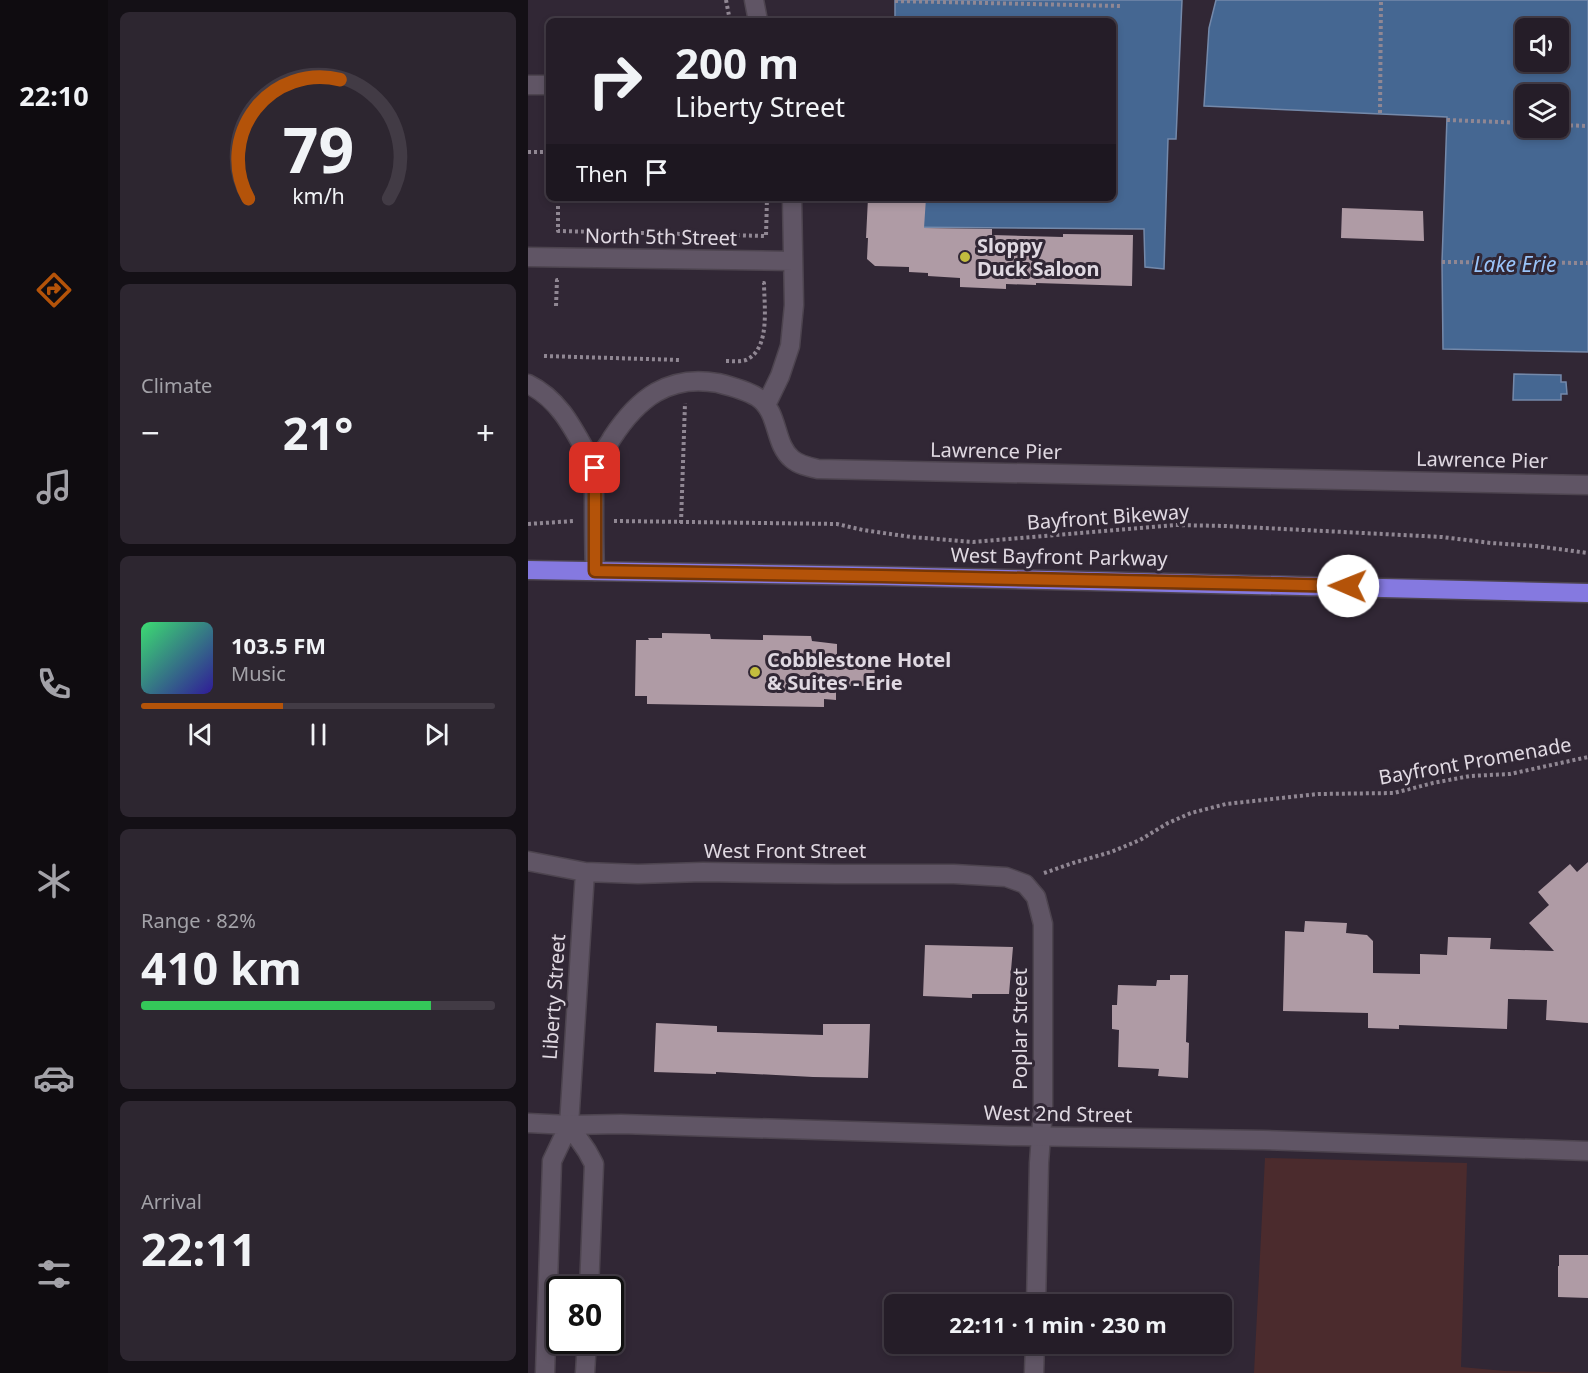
<!DOCTYPE html>
<meta charset="utf-8">
<style>
body{margin:0;font-family:"Noto Sans",sans-serif;background:#2d2630;color:#f1f3f6;height:100vh;display:flex;flex-direction:column;font-size:22px;white-space:nowrap}
*{box-sizing:border-box;margin:0}
p{font-size:20px;color:#a3a2a8}
.icon{flex:none;width:33px;height:33px;fill:none;stroke:currentColor;stroke-width:2;stroke-linecap:round;stroke-linejoin:round}
.map{position:relative;flex:1;overflow:hidden}
.side{display:flex;flex-direction:column;gap:12px;padding:12px;background:#141016;width:420px}
.side>*{flex:none}
.banner{position:absolute;left:18px;top:18px;width:570px;height:183px;border-radius:9px;box-shadow:0 3px 9px #0003,0 0 0 2px #423b45;background:#251d28;color:#f1f3f6;overflow:hidden}
.buttons{position:absolute;left:987px;top:18px;display:grid;gap:12px}
.buttons a{display:grid;place-items:center;width:54px;height:54px;border-radius:9px;background:#251d28;box-shadow:0 3px 9px #0003,0 0 0 2px #423b45;font-size:30px}
.speed{position:absolute;left:18px;top:1276px;display:flex;gap:12px;font-size:30px;font-weight:700;text-align:center}
.speed>*{display:grid;place-content:center;width:78px;height:78px;border-radius:50%;background:#251d28;box-shadow:0 3px 9px #0003,0 0 0 2px #423b45;line-height:1}
.speed .limit{border:3px solid #111;border-radius:9px;background:#fff;color:#111}
.pin{position:absolute;display:grid;place-items:center;width:51px;height:51px;color:#fff;margin:-26px;border-radius:12px;box-shadow:0 3px 9px #0006}
.me{position:absolute;width:66px;margin:-33px;rotate:271deg;stroke-linejoin:round;filter:drop-shadow(0 0 4px #0008)}
.turn{display:flex;align-items:center;gap:21px;height:126px;padding:0 30px;font-size:27px}
.turn .icon{width:78px;height:78px;stroke-width:2.5}
.turn b{display:block;font-size:42px;line-height:51px}
.then{display:flex;align-items:center;height:57px;padding:0 30px;background:#0003;gap:12px;font-size:22px}
.big{font-size:45px;font-weight:700;line-height:1.1}
.side .tile{flex:1;display:flex;flex-direction:column;justify-content:center;gap:9px;min-width:0;padding:0 21px;border-radius:9px;background:#2d2630}
.side .dial{align-items:center;gap:0}
.dial svg{height:156px;overflow:visible;fill:none;stroke:#423b45;stroke-width:7;stroke-linecap:round;text-anchor:middle}
.dial text{fill:#f1f3f6;stroke:none}
.song{display:flex;align-items:center;gap:18px}
.cover{width:72px;height:72px;border-radius:9px;background:linear-gradient(135deg,hsl(140 70% 55%),hsl(250 70% 35%))}
.played{height:6px;border-radius:3px;background:linear-gradient(90deg,#b45309 40%,#423b45 40%)}
.keys{display:flex;justify-content:space-around;direction:ltr}
.heat{display:flex;justify-content:space-between;align-items:center;font-size:33px;direction:ltr}
.charge{height:9px;border-radius:4px;background:linear-gradient(90deg,#34c759 82%,#423b45 0)}
.trip{position:absolute;left:356px;top:1294px;width:348px;height:60px;border-radius:9px;background:#251d28;box-shadow:0 3px 9px #0003,0 0 0 2px #423b45;font-weight:700;line-height:60px;text-align:center}
main{display:flex;flex:1;min-height:0}
.menu{display:flex;flex-direction:column;width:108px;justify-content:space-around;align-items:center;background:#0f0c10;color:#a3a2a8}
.menu .icon{width:42px;height:42px}
.menu .on{color:#b45309}
.menu b{font-size:27px;color:#f1f3f6}
.map>svg:first-child{display:block}
.green{fill:#4b2b2d}
.water{fill:#456792;stroke:#7489aa;stroke-width:1.5;fill-rule:evenodd}
.building{fill:#af9ba5}
.lines{fill:none;stroke-linecap:round;stroke-linejoin:round}
.minor-casing{stroke:#4d444f;stroke-width:21}
.tertiary-casing{stroke:#4d444f;stroke-width:21}
.trunk-casing{stroke:#4d444f;stroke-width:21}
.path{stroke:#908793;stroke-width:4;stroke-dasharray:3 3;stroke-linecap:butt}
.minor{stroke:#605565;stroke-width:18}
.tertiary{stroke:#605565;stroke-width:18}
.trunk{stroke:#8579e0;stroke-width:18}
.route-casing{stroke:#753606;stroke-width:15}
.route{stroke:#b45309;stroke-width:10}
.poi-dot{fill:#c3bd3e;stroke:#312735;stroke-width:2}
.labels{text-anchor:middle;stroke-width:6;stroke-linejoin:round;paint-order:stroke}
.street-label{font-size:20px;fill:#e0d9e2;stroke:#312735}
.poi-label{font-size:20px;font-weight:bold;fill:#e0d9e2;stroke:#312735;text-anchor:start}
.water-label{font-size:21px;font-style:italic;fill:#9ac4f9;stroke:#312735}
</style>
<main>
<nav class="menu">
<b>22:10</b>
<svg class="icon on" aria-label="directions" viewBox="0 0 24 24"><path d="M12 3l9 9-9 9-9-9zM9 14v-3h6M13 9l2 2-2 2"/></svg>
<svg class="icon" aria-label="music" viewBox="0 0 24 24"><path d="M9 18V5l10-2v13"/><circle cx="6" cy="18" r="3"/><circle cx="16" cy="16" r="3"/></svg>
<svg class="icon" aria-label="phone" viewBox="0 0 24 24"><path d="M5 4h4l2 5-3 2q2 4 5 5l2-3 5 2v4C11 20 4 13 5 4z"/></svg>
<svg class="icon" aria-label="climate" viewBox="0 0 24 24"><path d="M12 3v18M4 7l16 10M4 17L20 7"/></svg>
<svg class="icon" aria-label="car" viewBox="0 0 24 24"><path d="M5 17H2v-5l4-1 3-4h7l3 4 3 1v5h-3M9 17h6M6 11h13"/><circle cx="7" cy="17" r="2"/><circle cx="17" cy="17" r="2"/></svg>
<svg class="icon" aria-label="filters" viewBox="0 0 24 24"><path d="M4 7h16M4 17h16"/><circle cx="9" cy="7" r="2"/><circle cx="15" cy="17" r="2"/></svg>
</nav>
<section class="side">
<div class="tile dial"><svg viewBox="0 0 100 80">
<path d="M14 69A42 42 0 1 1 86 69"/>
<path d="M14 69A42 42 0 0 1 61 8" stroke="#b45309"/>
<text x="50" y="56" font-size="32" font-weight="700">79</text>
<text x="50" y="72" font-size="11">km/h</text>
</svg></div>
<div class="tile"><p>Climate</p>
<div class="heat"><a>−</a><b class="big">21°</b><a>+</a></div>
</div>
<div class="tile">
<div class="song"><i class="cover"></i><div><b>103.5 FM</b><p>Music</p></div></div>
<div class="played"></div>
<div class="keys"><svg class="icon" aria-label="previous" viewBox="0 0 24 24"><path d="M18 5L8 12l10 7zM5 5v14"/></svg><svg class="icon" aria-label="pause" viewBox="0 0 24 24"><path d="M8 5v14M16 5v14"/></svg><svg class="icon" aria-label="next" viewBox="0 0 24 24"><path d="M6 5l10 7-10 7zM19 5v14"/></svg></div>
</div>
<div class="tile"><p>Range · 82%</p><b class="big">410 km</b><div class="charge"></div></div>
<div class="tile"><p>Arrival</p><b class="big">22:11</b></div>
</section>
<div class="map">
<svg width="1060" height="1373" viewBox="0 0 1060 1373">
<rect width="100%" height="100%" fill="#312735"/>
<!-- green -->
<path class="green" d="M737,1158L939,1163L933,1367L977,1371L1060,1373H726Z"/>
<!-- water -->
<path class="water" d="M367,0H654L648,139H640L636,269L617,267L616,229L364,227V198H585V21H367Z
M688,0H1060V352L915,349L914,262L919,117L676,106L681,28ZM998,28H1030V62H998ZM1030,94V128H998V94Z
M986,374L1033,375V382H1038L1039,394H1033V400H985Z"/>
<!-- building -->
<path class="building" d="M340,198H398L396,228L464,229V235L535,237V234L605,235L604,286L508,283V285L478,284V289L432,287V278L400,276V273L381,272V267L347,266L339,259L340,238H338Z
M814,208L895,211L896,241L813,238Z
M134,633L182,634L183,639L235,640V635L283,636L284,641L309,644V657L347,658L346,686H308V700L296,699V707L119,704V696H107L108,640H121L120,638H134Z
M1060,862V1023L1018,1020L1019,1000L980,999L979,1029L871,1025V1029L840,1028V1013L755,1011L757,931L776,932L777,921L819,923L818,933L839,935L845,941V973L892,974V954L919,955L920,937L963,938L962,949L1026,951L1001,923L1021,905L1010,892L1042,864L1049,872Z
M397,945L485,947L481,994H444V998L395,996Z
M642,975H660L658,1042L661,1043L660,1078L630,1076L631,1069L590,1067L591,1030L584,1029V1005H589L590,985L628,986L629,980H642Z
M128,1023L189,1026V1032L295,1035V1024H342L340,1078L285,1077L188,1072V1074L126,1072Z
M1031,1255H1060V1298L1030,1297V1266H1031Z"/>
<g class="lines">
<!-- minor casing -->
<g class="minor-casing">
<path id="minor" d="M226,0L230,21
M0,85H21
M0,257L265,261
M0,384C35,401 48,435 67,468
M238,405L252,376L262,346L266,305L264,198
M67,571C66,546 66,522 66,498C66,489 65,479 67,470C68,460 79,447 84,438C110,398 141,374 190,383C202,386 218,390 229,397C252,412 245,443 264,459C271,465 281,467 290,469L1060,485
M0,861L57,872L110,874L175,872L308,874H426L478,877L497,884L508,897L515,924V1109L511,1163L508,1305
M41,1125L57,872
M506,1373L507,1344"/>
</g>
<!-- tertiary casing -->
<g class="tertiary-casing">
<path id="tertiary" d="M0,1123L41,1125L93,1124L484,1136L735,1140L1060,1151
M41,1125L59,1151L66,1164L61,1290
M17,1373L24,1161L41,1125
M57,1373L59,1341"/>
</g>
<!-- trunk casing -->
<g class="trunk-casing">
<path id="trunk" d="M0,570L354,576L1060,593"/>
</g>
<!-- path -->
<path class="path" d="M198,0L202,21
M367,1L592,6
M852,113L853,0
M919,120L998,123
M585,122H589
M1030,125L1060,126
M0,152H21
M30,206V231L238,236L239,198
M914,262L1060,263
M28,306L29,280H32
M16,356L152,360
M198,361C205,361 212,362 218,360C243,349 236,305 236,283H232
M86,521L309,524L335,530L383,537L445,542L647,525L697,526L914,537L963,543L1008,546L1060,553
M153,523L157,403
M0,524L46,521
M516,873L545,863L583,852L612,840L640,823L663,813L698,804L790,794L866,793L905,783L942,776L982,774L1060,757"/>
<!-- minor -->
<use href="#minor" class="minor"/>
<!-- tertiary -->
<use href="#tertiary" class="tertiary"/>
<!-- trunk -->
<use href="#trunk" class="trunk"/>
</g>
<g class="lines">
<!-- route casing -->
<g class="route-casing">
<path id="route" d="M67,468V571L354,576L820,586"/>
</g>
<!-- route -->
<use href="#route" class="route"/>
</g>
<!-- markers -->
<g class="poi-dot">
<circle cx="437" cy="257" r="6"/>
<circle cx="227" cy="672" r="6"/>
</g>
<g class="labels">
<!-- street labels -->
<g class="street-label">
<text transform="translate(133 237) rotate(1)" y="7">North 5th Street</text>
<text transform="translate(468 451) rotate(1)" y="7">Lawrence Pier</text>
<text transform="translate(954 460) rotate(1)" y="7">Lawrence Pier</text>
<text transform="translate(580 517) rotate(-4)" y="7">Bayfront Bikeway</text>
<text transform="translate(531 557) rotate(1)" y="7">West Bayfront Parkway</text>
<text transform="translate(947 761) rotate(-10)" y="7">Bayfront Promenade</text>
<text x="257" y="858">West Front Street</text>
<text transform="translate(26 997) rotate(-86)" y="7">Liberty Street</text>
<text transform="translate(492 1029) rotate(-90)" y="7">Poplar Street</text>
<text transform="translate(530 1114) rotate(1)" y="7">West 2nd Street</text>
</g>
<!-- poi labels -->
<g class="poi-label">
<text x="449" y="253">Sloppy<tspan x="449" dy="23">Duck Saloon</tspan></text>
<text x="239" y="667">Cobblestone Hotel<tspan x="239" dy="23">&amp; Suites - Erie</tspan></text>
</g>
<!-- water labels -->
<g class="water-label">
<text x="987" y="272">Lake Erie</text>
</g>
</g>
</svg>
<div class="buttons">
<a><svg class="icon" aria-label="sound" viewBox="0 0 24 24"><path d="M4 9h4l5-4v14l-5-4H4zM17 9q2 3 0 6"/></svg></a>
<a><svg class="icon" aria-label="layers" viewBox="0 0 24 24"><path d="M12 4l9 5-9 5-9-5zM3 14l9 5 9-5"/></svg></a>
</div>
<div class="speed"><div class="limit">80</div></div>
<div class="pin" style="left:67px;top:468px;background:#d93025"><svg class="icon" aria-label="arrive" viewBox="0 0 24 24"><path d="M6 21V4h12l-3 4 3 4H6"/></svg></div>
<svg class="me" style="left:820px;top:586px" viewBox="-20 -20 40 40"><circle r="19" fill="#fff"/><path d="M0-13L10 11 0 6-10 11z" fill="#b45309"/></svg>
<div class="trip">22:11 · 1 min · 230 m</div>
<div class="banner">
<div class="turn"><svg class="icon" aria-label="right" viewBox="0 0 24 24"><path d="M7 20v-9h11M14 6l5 5-5 5"/></svg><div><b>200 m</b>Liberty Street</div></div>
<div class="then">Then<svg class="icon" aria-label="arrive" viewBox="0 0 24 24"><path d="M6 21V4h12l-3 4 3 4H6"/></svg></div>
</div>
</div>
</main>
